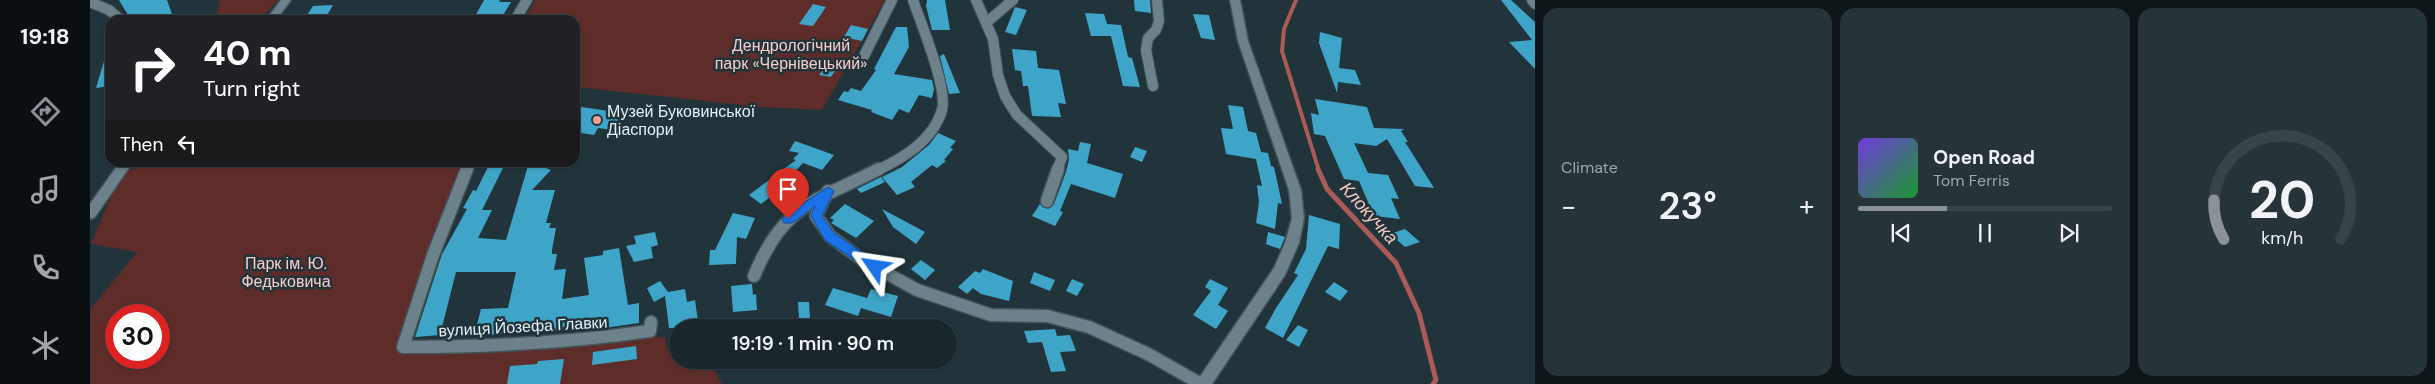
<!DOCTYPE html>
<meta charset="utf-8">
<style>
body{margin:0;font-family:"DM Sans",sans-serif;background:#263338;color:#f1f3f6;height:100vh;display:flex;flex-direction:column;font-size:19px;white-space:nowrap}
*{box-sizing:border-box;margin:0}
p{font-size:16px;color:#9fa5a9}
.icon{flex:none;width:28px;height:28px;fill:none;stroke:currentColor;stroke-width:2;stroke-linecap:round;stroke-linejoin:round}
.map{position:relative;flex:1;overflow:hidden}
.side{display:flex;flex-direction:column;gap:8px;padding:8px;background:#0e1518;width:900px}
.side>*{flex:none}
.hud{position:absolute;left:15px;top:15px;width:475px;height:152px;border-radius:15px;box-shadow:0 1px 4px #0004,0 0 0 1px #374448;background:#202124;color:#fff;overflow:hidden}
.speed{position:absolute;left:15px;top:304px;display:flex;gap:10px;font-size:25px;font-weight:700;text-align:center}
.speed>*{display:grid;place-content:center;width:65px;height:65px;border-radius:50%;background:#19272c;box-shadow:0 1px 4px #0004,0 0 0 1px #374448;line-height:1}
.speed .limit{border:8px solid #d22;background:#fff;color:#111}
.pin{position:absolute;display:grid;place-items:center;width:42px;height:42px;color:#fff;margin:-51px -21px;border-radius:50% 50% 50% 0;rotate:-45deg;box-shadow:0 0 5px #0007}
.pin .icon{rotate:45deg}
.me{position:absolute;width:55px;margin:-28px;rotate:302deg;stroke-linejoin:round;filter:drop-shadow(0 0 4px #0008)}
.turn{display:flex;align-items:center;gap:18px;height:105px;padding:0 15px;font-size:22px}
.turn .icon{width:65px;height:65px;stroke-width:2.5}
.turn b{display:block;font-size:35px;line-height:42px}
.then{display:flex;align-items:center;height:48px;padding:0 15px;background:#0003;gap:10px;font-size:19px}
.big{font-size:38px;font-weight:600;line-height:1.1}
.side .tile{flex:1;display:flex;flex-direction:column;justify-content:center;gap:8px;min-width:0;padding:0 18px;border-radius:15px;background:#263338}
.side .dial{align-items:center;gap:0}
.dial svg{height:130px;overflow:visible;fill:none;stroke:#374448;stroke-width:7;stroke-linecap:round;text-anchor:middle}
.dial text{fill:#f1f3f6;stroke:none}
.song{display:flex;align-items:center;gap:15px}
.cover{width:60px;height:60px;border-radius:8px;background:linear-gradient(135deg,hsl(260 70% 55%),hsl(130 70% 35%))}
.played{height:5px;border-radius:2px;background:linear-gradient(90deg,#8c9099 35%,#374448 35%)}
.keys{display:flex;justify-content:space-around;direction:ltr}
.heat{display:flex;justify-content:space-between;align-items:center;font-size:28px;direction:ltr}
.side .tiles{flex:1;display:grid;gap:8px;grid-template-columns:repeat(3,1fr)}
.trip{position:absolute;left:579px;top:319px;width:288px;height:50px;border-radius:25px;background:#19272c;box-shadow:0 1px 4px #0004,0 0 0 1px #374448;font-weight:600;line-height:50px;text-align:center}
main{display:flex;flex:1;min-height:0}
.tabs{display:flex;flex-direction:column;width:90px;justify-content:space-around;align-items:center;background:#0a1012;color:#9fa5a9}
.tabs .icon{width:35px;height:35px}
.tabs .active{color:#8c9099}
.tabs b{font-size:22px;color:#f1f3f6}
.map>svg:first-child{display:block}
.green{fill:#5e2d2a;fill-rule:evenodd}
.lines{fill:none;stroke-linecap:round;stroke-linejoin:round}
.stream-far1{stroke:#ab5b55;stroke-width:4}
.stream{stroke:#ab5b55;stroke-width:5}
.building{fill:#3fa5c8}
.minor-far1-casing{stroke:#425259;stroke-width:12}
.minor-casing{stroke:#425259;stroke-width:15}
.tertiary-casing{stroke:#425259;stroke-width:3}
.minor-far1{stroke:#6c8189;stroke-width:10}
.minor{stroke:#6c8189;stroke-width:12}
.tertiary{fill:#6c8189;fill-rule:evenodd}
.route{fill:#1a73e8;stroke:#114b97}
.poi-dot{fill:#f59c94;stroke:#21343b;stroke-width:2}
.labels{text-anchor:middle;stroke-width:5;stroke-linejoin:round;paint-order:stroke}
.park-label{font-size:16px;fill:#fbccc7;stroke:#21343b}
.poi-label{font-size:16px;fill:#e5f0f5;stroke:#21343b;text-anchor:start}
.street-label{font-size:16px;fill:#e5f0f5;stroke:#21343b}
.water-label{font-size:18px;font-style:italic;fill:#f6c7c2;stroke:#21343b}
</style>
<main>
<nav class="tabs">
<b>19:18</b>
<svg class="icon active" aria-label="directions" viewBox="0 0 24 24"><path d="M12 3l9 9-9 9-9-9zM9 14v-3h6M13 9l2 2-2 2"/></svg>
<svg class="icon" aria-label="music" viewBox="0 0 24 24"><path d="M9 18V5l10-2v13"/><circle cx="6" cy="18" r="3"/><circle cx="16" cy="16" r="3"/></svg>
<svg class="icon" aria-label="phone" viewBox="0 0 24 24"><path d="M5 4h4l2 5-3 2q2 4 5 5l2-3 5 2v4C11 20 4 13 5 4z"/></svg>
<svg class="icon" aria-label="climate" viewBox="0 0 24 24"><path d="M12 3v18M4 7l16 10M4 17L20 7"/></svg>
</nav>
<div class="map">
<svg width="1445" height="384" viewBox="0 0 1445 384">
<rect width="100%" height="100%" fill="#21343b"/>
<!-- green -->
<path class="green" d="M130,0H188L170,20H126Z
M445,0H795L732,110L671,107L485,87V20H434Z
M79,162L375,163L339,254L307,352L391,353L515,343L562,336L575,338L577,349L587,347L588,360H619L632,384H0V310L47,252L1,244L23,191L37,170ZM26,315H69V358H26Z"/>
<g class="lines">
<!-- stream-far1 -->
<path class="stream-far1" d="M1206,0L1194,29L1192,51L1229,171"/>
<!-- stream -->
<path class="stream" d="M1228,169L1237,189L1306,263L1329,313L1346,380L1343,384"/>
</g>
<!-- building -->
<path class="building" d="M29,0H77L83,17L73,20H41Z
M394,0H410L409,2H421L410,20H383Z
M837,0H855L860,30H842L836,6Z
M1044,0H1060L1061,13L1045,11Z
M1411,0H1421L1445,22V69L1419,42L1442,40Z
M723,4L736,7L723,26L709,24Z
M243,5L236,17L215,18L223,6Z
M925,7L937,10L926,35L915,32Z
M995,13L1014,14L1017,24L1031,25L1038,57L1042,58L1050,87L1033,86L1021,36H1001Z
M1103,14L1119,15L1125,40L1111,38Z
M761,25L778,29L772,41L754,37Z
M806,27H817L819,47L804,74L842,80L844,89L842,98L829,95L819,113L809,109L802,120L781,112L782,110L748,100L754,91L758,92L761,88L771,91L786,70L784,69Z
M1230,32L1252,38L1249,68L1265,70L1271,85L1248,82L1247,93L1229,43Z
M922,49L946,51L948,68L969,70L976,104L968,103L971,117L942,116L938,86H933L931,71L925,70Z
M17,51H20V86L6,88Z
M854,54L870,93L859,94L850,56Z
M736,64L748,66L741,77L729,75Z
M1225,99L1277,107L1284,128L1314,129L1311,131L1318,142H1315L1344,188L1325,186L1297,139L1286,146L1264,143L1278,173L1298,175L1309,199L1301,198L1310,219L1284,216L1269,181L1254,179L1235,136L1224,134L1221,113L1229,115Z
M1138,105L1153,107L1158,131L1166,133L1171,152L1178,153L1181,166L1184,167L1192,204L1188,203L1185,229L1166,223L1169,202L1167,185L1172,186L1166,159L1136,154L1131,128L1143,129Z
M485,106L532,113L523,130L508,128L504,135L485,132Z
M848,133L866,141L860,148L863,149L854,160L856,161L847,168L842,165L821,182L825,187L807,195L792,177L812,167L839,145Z
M705,141L744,155L732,170L713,163L696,181L699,183L671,204L659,195L706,160L703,159L709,153L699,151Z
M990,142L1001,144L997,163L1033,174L1025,198L981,184L970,211L973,212L965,226L942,216L950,204L958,209L964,204L976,172L979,159L978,149L988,151Z
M1045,147L1057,151L1052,162L1040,157Z
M442,163L461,170L442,190H465L456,223H461L459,228H466L462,250V254H467L464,270L476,269L472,299L499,295L494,258L513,255V251L529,248L538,305L549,303V323L493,331L492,328L384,336L391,309L418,308L426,272H366L350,335L325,337L352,254L377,209L373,208L383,190L386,191L398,167L413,168L392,210H402L388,238L416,240L438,166Z
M791,177L795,182L771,193L767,189Z
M755,204L784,221L766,238L741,223L744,220L740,218Z
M792,209L835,232L826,244L803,227Z
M643,213L665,218L656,239L647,237L646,264L619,265L620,250H625Z
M1219,215L1250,224L1249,249L1238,246L1193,338L1175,328L1186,308L1208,275L1204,273L1216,249Z
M1315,229L1330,242L1315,247L1300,234Z
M565,232L568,245L561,247L563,258L544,262L536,246L546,244L544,236Z
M1178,232L1195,237L1190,249L1176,244Z
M831,260L845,270L835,280L821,269Z
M893,269L923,281L919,301L891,294L883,288L877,294L868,287L885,271L890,273Z
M944,272L965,280L960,291L940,283Z
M982,279L994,284L987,296L976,291Z
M1120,279L1138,288L1128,305L1138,311L1126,329L1103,315L1121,291L1115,287Z
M570,281L578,292L595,289L597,302L605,300L609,328H579L575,296L564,302L557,288Z
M1244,282L1258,291L1250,301L1235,292Z
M662,284L663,295L666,294L667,310L643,312L641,286Z
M743,288L777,298L781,289L808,296L801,317L771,308L768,316L735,305Z
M708,302H719L720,318H709Z
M1208,325L1218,330L1209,347L1196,340Z
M965,329L967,336L980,335L986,351L970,352L976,371L961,372L952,342L938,343L934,331Z
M546,346L547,359L502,365L503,352Z
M474,359L470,384H417L420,366L447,364L448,361Z"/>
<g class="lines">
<!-- minor-far1 casing -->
<g class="minor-far1-casing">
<path id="minor-far1" d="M886,0L903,39L908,75L915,96L927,115L972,157L967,171
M1442,0L1445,4
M0,2L19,10L31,20
M425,20L437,0
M897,22L923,0
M774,56L802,0
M1063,86L1056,50L1058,38L1066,30L1069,21L1067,0
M377,171L380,162
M786,171C813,158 843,141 852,110C858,88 831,24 823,0"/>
</g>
<!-- minor casing -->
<g class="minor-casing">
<path id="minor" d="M377,169L343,255L313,347C396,347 478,343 560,331L561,322
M738,191L726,216L740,236L771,259L827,290L901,315L957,316L999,327L1058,354L1111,384
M957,201L968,169
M664,276C694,203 725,202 789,169"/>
</g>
<!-- tertiary casing -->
<g class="tertiary-casing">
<path id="tertiary" d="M191,0H201L186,20H176Z
M1140,0H1150L1158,41L1211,190L1214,218L1209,243L1195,275L1122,384H1105L1184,268L1195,243L1202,218L1199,190L1148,41Z
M30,162H43L5,217L0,219V204Z"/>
</g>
<!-- minor-far1 -->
<use href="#minor-far1" class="minor-far1"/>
<!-- minor -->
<use href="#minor" class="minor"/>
<!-- tertiary -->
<use href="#tertiary" class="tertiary"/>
</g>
<!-- route -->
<path class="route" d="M738,187L744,191L732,216L744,233L789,264L791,267L789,271H781L735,240L721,216L725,206L702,223H694L692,219L694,216Z"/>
<!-- markers -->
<circle class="poi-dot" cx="507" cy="120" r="5"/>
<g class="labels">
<!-- park labels -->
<g class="park-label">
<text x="701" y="51">Дендрологічний<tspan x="701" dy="18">парк «Чернівецький»</tspan></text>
<text x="196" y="269">Парк ім. Ю.<tspan x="196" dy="18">Федьковича</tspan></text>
</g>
<!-- poi labels -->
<g class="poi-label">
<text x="517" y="117">Музей Буковинської<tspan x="517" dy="18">Діаспори</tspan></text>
</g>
<!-- street labels -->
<g class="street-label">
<text transform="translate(433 326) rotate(-3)" y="6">вулиця Йозефа Главки</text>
</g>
<!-- water labels -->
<g class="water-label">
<text transform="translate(1279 213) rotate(48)" y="6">Клокучка</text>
</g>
</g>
</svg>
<div class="speed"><div class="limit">30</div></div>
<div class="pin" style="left:698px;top:219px;background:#d93025"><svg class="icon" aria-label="arrive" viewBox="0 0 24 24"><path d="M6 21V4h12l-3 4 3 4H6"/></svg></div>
<svg class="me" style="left:785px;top:267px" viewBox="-20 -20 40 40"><path d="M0-17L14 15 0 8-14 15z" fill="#1a73e8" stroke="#fff" stroke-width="4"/></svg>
<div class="trip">19:19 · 1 min · 90 m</div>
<div class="hud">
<div class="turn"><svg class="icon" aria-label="right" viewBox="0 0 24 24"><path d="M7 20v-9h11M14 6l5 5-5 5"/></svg><div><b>40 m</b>Turn right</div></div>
<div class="then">Then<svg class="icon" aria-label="left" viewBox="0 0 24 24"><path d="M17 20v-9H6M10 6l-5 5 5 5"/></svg></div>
</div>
</div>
<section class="side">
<div class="tiles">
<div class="tile"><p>Climate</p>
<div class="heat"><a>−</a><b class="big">23°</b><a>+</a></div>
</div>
<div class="tile">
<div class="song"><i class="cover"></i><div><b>Open Road</b><p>Tom Ferris</p></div></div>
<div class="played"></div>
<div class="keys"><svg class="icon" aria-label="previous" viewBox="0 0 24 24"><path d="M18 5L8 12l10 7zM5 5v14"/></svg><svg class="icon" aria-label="pause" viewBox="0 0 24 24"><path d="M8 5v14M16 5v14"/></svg><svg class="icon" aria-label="next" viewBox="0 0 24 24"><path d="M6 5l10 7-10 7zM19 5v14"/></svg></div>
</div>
<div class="tile dial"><svg viewBox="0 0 100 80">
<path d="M14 69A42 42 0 1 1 86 69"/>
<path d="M14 69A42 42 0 0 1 8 45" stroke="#8c9099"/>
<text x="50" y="56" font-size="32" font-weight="700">20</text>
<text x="50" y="72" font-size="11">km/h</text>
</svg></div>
</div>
</section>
</main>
